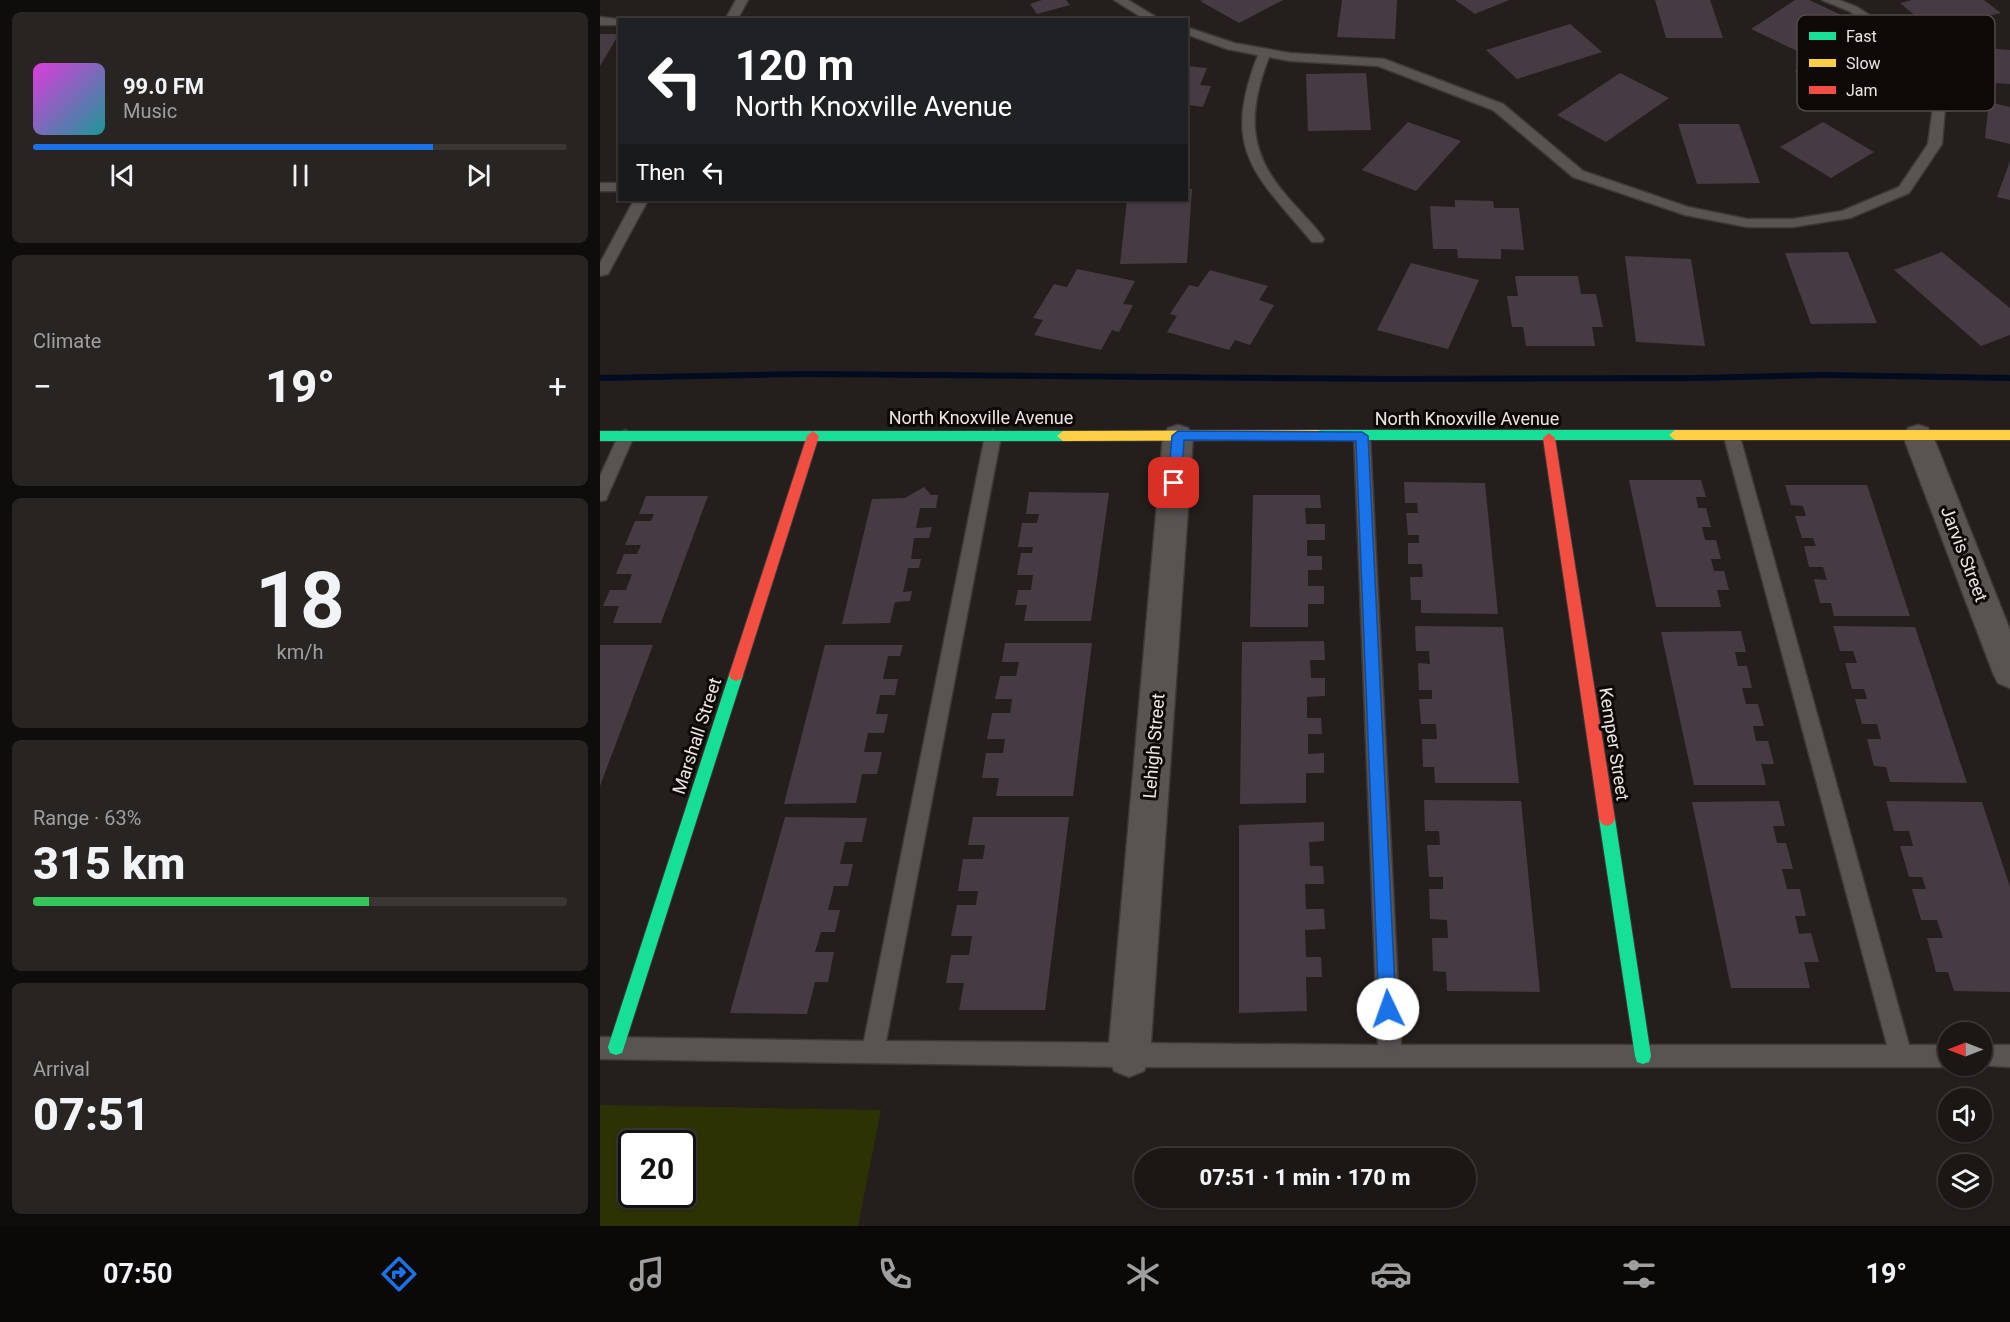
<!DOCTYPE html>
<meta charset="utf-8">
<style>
body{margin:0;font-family:Roboto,sans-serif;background:#282422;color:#f1f3f6;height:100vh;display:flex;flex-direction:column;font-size:22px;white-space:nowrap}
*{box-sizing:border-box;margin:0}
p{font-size:20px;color:#a09fa0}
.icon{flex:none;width:33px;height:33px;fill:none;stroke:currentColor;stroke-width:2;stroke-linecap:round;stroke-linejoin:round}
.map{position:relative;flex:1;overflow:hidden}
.panel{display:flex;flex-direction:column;gap:12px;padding:12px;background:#0f0d0c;width:600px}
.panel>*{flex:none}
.guide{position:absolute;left:18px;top:18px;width:570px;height:183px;border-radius:0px;box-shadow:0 2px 4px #0004,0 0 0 2px #393634;background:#202124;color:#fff;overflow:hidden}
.needle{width:39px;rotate:270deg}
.tools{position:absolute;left:1338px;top:1022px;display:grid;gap:12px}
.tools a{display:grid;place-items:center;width:54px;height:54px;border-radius:50%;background:#1b1715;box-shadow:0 2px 4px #0004,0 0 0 2px #393634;font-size:30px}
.speed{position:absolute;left:18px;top:1130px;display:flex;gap:12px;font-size:30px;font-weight:700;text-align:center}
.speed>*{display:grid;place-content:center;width:78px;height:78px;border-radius:50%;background:#1b1715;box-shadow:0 2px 4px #0004,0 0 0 2px #393634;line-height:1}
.speed .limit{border:3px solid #111;border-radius:9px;background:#fff;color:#111}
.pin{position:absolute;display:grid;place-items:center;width:51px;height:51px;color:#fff;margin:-26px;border-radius:12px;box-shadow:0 3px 9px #0006}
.me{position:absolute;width:66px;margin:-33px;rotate:357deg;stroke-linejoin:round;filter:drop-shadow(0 0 4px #0008)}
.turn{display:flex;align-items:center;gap:21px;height:126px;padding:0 18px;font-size:27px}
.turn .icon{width:78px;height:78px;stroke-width:2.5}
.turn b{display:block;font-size:42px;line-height:51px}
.then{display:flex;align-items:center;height:57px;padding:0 18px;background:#0003;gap:12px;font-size:22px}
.big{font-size:45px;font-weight:800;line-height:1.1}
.panel .widget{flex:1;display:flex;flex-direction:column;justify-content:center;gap:9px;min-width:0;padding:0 21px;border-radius:9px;background:#282422}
.panel .dial{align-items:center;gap:0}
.dial b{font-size:78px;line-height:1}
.song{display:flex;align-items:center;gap:18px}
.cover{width:72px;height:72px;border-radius:9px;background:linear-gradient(135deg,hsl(300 70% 55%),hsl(180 70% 35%))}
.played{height:6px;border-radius:3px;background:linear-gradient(90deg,#1a73e8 75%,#393634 75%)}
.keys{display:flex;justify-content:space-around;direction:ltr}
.heat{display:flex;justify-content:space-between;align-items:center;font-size:33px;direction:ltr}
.charge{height:9px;border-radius:4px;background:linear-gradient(90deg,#34c759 63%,#393634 0)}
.trip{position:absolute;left:534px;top:1148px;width:342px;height:60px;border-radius:30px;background:#1b1715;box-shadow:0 2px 4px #0004,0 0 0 2px #393634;font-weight:800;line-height:60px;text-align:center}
.tabs{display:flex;height:96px;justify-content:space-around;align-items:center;background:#0b0908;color:#a09fa0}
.tabs .icon{width:42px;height:42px}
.tabs .current{color:#1a73e8}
.tabs b{font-size:27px;color:#f1f3f6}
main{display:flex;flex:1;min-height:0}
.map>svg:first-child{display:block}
.green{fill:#2d3204;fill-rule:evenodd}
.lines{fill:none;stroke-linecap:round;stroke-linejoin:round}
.stream{fill:#030b21;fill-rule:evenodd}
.building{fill:#463b42}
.lane-casing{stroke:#3e3937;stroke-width:3}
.street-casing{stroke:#3e3937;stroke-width:3}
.fast-casing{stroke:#3e3937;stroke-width:2}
.slow-casing{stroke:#3e3937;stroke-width:2}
.jam-casing{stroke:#3e3937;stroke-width:2}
.lane{fill:#595452;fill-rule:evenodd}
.street{fill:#595452;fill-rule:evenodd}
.fast{fill:#16e098;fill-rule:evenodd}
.slow{fill:#ffcf43;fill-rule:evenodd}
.jam{fill:#f24e42;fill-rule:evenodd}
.route{fill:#1a73e8;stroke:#114b97;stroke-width:1.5}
.labels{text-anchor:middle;stroke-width:6;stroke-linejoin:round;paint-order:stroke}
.street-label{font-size:18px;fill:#ede6e3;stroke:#0d0907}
.key{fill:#0d0907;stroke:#504b49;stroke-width:1.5}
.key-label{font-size:16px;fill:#ede6e3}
</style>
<main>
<section class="panel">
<div class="widget">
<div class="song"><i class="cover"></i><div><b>99.0 FM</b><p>Music</p></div></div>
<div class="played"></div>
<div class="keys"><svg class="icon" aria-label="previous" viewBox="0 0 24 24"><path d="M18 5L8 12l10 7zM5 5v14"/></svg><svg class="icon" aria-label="pause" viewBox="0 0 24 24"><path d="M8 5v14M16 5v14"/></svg><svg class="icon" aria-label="next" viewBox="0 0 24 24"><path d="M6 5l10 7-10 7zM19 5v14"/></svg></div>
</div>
<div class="widget"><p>Climate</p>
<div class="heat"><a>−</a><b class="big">19°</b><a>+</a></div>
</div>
<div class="widget dial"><b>18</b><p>km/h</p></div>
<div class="widget"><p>Range · 63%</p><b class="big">315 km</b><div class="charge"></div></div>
<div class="widget"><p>Arrival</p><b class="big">07:51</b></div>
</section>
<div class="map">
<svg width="1410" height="1226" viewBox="0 0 1410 1226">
<rect width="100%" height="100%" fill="#241f1c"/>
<!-- green -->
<path class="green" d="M0,1105L281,1110L258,1226H0ZM32,1143H82V1194H32Z"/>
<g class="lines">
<!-- stream -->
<path class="stream" d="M206,371L791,376L1097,375L1224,372L1410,375V381L1224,378L1097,381L791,382L206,377L0,381V375Z"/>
</g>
<!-- building -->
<path class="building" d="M442,0H466L470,5L437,14L430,4Z
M603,0H683L639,23L600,1Z
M742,0H797L795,39L737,37Z
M855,0H909L875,14Z
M1055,0H1110L1123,38H1066Z
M1195,0H1209L1250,19L1234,29L1240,33L1226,43L1216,38L1197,51L1151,29Z
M1312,0H1384L1401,13L1331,29L1300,3Z
M970,24L1002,52L917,79L886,50Z
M0,34H19L0,66Z
M1358,46L1410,50V84L1370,81Z
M586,66L607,68L600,85L611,86L603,107L589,105L586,111Z
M1217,66H1253L1256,73H1278L1293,105H1273L1275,111H1237L1234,105H1210L1195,70H1219Z
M766,73L771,130L708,131L706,74Z
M1020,73L1069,98L1006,142L957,115Z
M1389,102L1410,107V144L1385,138Z
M808,122L861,141L816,191L762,170Z
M1223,122L1274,152L1231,178L1180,147Z
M1078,124H1139L1160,183L1097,184Z
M1410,161V200L1397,197Z
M586,189H592L587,263L520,264L527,200H586Z
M855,200L893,201L894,208H919L924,250L901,249V259L858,258L857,249H833L830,206L855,207Z
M1248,252L1277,323L1211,324L1185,253Z
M1342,252L1410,308V335L1381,346L1294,270Z
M1025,256L1091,259L1105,346L1036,342Z
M811,263L879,280L848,349L777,330Z
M477,269L535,281L523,304L533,305L519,332L512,330L501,350L434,335L443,320L433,318L454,284L467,287Z
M610,270L668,286L659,300L674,305L650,345L635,340L629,350L567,332L577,316L570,314L589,285L598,287Z
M915,276H978L981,294H996L1003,327H992L995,346H926L923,327H912L907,296H918Z
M1029,480H1101L1106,497H1096L1098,508H1106L1111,527H1102L1105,540H1116L1121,559H1111L1114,571H1124L1129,590H1117L1121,607H1056Z
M804,482L885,483L898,614L821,613V600H811L810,577H823L822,564H808V543H819V535H808L806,513H818L817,503H805Z
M1185,485H1267L1310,616H1234L1231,603H1220L1214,579L1227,580L1223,567H1209L1204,546H1216L1213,538H1202L1195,516H1206L1203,506L1191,505Z
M324,487L331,495H338L336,508H320L316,528L332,527L329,538H314L311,559H321L319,568H308L303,592L312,591L310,601L295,602L290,623L242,624L272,499L305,498Z
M429,492L509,493L491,621H424L427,605H415L418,590H431L433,575H417L421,553H432L433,547H418L422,523H437L439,514H426Z
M653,495H720L721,508H705L706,524H725V540H707V556H722V570H708V586H724V604H708V627H650Z
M46,496H108L61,623H13L19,606H3L10,590H26L32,574H16L24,554H37L41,545H25L35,521H51L54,514H39Z
M815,626L903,627L919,783H835L834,767H823L822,739H837L836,724H821L819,699H832V690H819L818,663L830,664L829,651H816Z
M1233,626L1315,627L1367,783L1290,782L1286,767L1274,766L1267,739H1281L1277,724H1262L1255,699H1267L1264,689H1252L1245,663H1257L1253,651H1240Z
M1141,631L1146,652H1135L1138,666H1147L1152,688H1142L1146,704H1158L1164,726H1153L1156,741H1168L1174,764H1161L1166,785H1094L1061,632Z
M724,641L725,660H710L711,678H725V696L707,697V718H721L722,734H708V754L724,753V773H706V803L640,804L642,642Z
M405,643H492L473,796H396L399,778H382L386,753H403L405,739H387L392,713H410L412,699H395L400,676H416L419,662H402Z
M0,645H53L0,786Z
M225,645H303L300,656H288L283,679H298L295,695H280L276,714H288L284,733H268L264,752H282L277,774H262L256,803L184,804Z
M824,800L921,801L940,992L847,991L846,972L833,971L832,938H848L847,920L830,919L829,889H843V877H829L827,845H840L839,831H825Z
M1179,801L1185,826H1173L1177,843H1186L1193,869H1182L1187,889H1200L1206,916H1195L1199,934L1211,933L1219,962H1204L1210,988H1131L1092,802Z
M1286,801L1382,802L1410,887V992L1354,991L1348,972H1336L1327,938H1343L1337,920H1321L1312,889H1326L1322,877H1309L1300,846H1313L1309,831H1294Z
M185,817L267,818L262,842H245L240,864H253L248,886H234L228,910H240L235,932H221L215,952H234L228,982H215L207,1014L130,1013Z
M373,817H469L445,1010H359L364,983H346L351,955H369L372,936H351L357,905H376L378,891H358L363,859H383L385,845H368Z
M724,822V841L709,842L710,866H723L724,884H705L706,909H724L725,929L705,930L706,957H721L722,977H706L707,1011L639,1013V825Z"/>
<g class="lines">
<!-- lane casing -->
<g class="lane-casing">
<path id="lane" d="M136,0H148L137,20H125Z
M514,0H528L561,20H546Z
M1222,0H1239L1257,7L1300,35L1328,66L1345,107L1342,144L1309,193L1250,218L1193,227H1147L1085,215L973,177L893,110L778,66L690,61L669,57C649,109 646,149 685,194C697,209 713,223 724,239L722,242H712C654,173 621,150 658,55L627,49L586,34V27L634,43L690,53L784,59L903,104L983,171L1088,207L1147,219H1193L1242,211L1299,187L1328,144L1333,107L1318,70L1292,41L1249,11Z
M0,17L25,20H20V25H0Z
M0,183H20V191H0Z
M34,200H48L8,274L0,276V263Z
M26,430L34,436L8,495L6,500L0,501V476L20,432Z
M393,430L401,436L286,1041L778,1045L754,437L762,431L770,437L801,1045H1287L1124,437L1132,431L1140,437L1309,1045H1348V1065H1354L1348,1067H529L0,1059V1037L264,1041L385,436Z
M1382,1045H1410V1067L1376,1065H1382Z"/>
</g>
<!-- street casing -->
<g class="street-casing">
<path id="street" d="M578,425L588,428L593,436L550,1056L544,1071L529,1077L514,1071L508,1056L563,436L568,428Z
M1318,425L1328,428L1333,436L1410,630V688L1398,683L1393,673L1303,436L1308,428Z"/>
</g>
<!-- fast casing -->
<g class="fast-casing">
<path id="fast" d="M719,430H1075L1081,435L1075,440H719L713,435Z
M0,431H463L469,436L463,441H0Z
M136,669L141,671L143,675L24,1047L22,1053L16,1055L10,1053L8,1047L129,675L131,671Z
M1007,812L1012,814L1015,819L1051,1056L1049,1062L1043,1064L1037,1062L1035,1056L999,819L1002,814Z"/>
</g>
<!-- slow casing -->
<g class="slow-casing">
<path id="slow" d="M719,430L725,435L719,440L463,441L457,436L463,431Z
M1075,430H1410V440H1075L1069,435Z"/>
</g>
<!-- jam casing -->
<g class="jam-casing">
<path id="jam" d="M213,431L219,436L143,675L141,679L136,681L131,679L129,675L207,436Z
M949,433L955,438L1015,819L1012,824L1007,826L1002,824L999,819L943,438Z"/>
</g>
<!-- lane -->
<use href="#lane" class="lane"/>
<!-- street -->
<use href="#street" class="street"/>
<!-- fast -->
<use href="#fast" class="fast"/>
<!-- slow -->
<use href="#slow" class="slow"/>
<!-- jam -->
<use href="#jam" class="jam"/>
</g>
<!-- route -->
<path class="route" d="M578,431L762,432L768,436L796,1009L793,1015L788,1017L782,1015L779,1009L756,441L584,440L581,483L574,488L568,483L572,436Z"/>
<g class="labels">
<!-- street labels -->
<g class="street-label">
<text x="381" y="424">North Knoxville Avenue</text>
<text x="867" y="425">North Knoxville Avenue</text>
<text transform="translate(1364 554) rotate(69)" y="6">Jarvis Street</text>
<text transform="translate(97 736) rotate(-72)" y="6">Marshall Street</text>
<text transform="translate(1014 744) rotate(81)" y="6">Kemper Street</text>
<text transform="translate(554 746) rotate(-85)" y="6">Lehigh Street</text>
</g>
</g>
<!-- legend -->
<rect x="1197" y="15" width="198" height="96" rx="9" class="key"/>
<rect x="1209" y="32" width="27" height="8" fill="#16e098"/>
<rect x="1209" y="59" width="27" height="8" fill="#ffcf43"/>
<rect x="1209" y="86" width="27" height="8" fill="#f24e42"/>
<g class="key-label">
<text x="1246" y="42">Fast</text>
<text x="1246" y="69">Slow</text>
<text x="1246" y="96">Jam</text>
</g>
</svg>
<div class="tools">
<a><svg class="needle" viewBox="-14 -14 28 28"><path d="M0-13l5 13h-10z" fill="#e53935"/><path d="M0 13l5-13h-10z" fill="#a09fa0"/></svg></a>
<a><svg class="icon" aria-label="sound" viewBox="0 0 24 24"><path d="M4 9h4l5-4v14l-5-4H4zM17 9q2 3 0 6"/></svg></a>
<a><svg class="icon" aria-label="layers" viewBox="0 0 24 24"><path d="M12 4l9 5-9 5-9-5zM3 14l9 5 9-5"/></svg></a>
</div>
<div class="speed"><div class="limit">20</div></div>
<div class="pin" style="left:574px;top:483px;background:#d93025"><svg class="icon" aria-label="arrive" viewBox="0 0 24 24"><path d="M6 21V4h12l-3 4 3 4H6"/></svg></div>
<svg class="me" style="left:788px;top:1009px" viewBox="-20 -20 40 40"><circle r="19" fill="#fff"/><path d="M0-13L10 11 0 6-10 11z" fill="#1a73e8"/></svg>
<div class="trip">07:51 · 1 min · 170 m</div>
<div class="guide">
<div class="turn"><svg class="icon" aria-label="left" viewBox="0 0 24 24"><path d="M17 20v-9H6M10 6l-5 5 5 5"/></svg><div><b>120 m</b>North Knoxville Avenue</div></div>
<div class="then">Then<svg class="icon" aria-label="left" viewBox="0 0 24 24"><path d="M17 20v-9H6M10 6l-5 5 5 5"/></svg></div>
</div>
</div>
</main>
<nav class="tabs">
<b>07:50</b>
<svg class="icon current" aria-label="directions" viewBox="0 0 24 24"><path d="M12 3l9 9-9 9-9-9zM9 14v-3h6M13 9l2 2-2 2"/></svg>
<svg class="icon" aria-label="music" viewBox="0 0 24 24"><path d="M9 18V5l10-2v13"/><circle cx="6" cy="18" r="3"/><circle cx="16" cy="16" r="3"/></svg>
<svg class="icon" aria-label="phone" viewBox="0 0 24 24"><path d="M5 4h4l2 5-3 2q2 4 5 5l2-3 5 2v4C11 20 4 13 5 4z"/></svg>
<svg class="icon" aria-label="climate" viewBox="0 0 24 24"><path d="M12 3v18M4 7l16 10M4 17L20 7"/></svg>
<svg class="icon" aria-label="car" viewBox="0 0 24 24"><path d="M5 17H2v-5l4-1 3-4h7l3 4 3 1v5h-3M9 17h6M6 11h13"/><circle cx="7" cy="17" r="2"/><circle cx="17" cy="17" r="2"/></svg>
<svg class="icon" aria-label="filters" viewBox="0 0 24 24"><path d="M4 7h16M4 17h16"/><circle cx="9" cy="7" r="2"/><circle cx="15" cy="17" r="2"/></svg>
<b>19°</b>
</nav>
